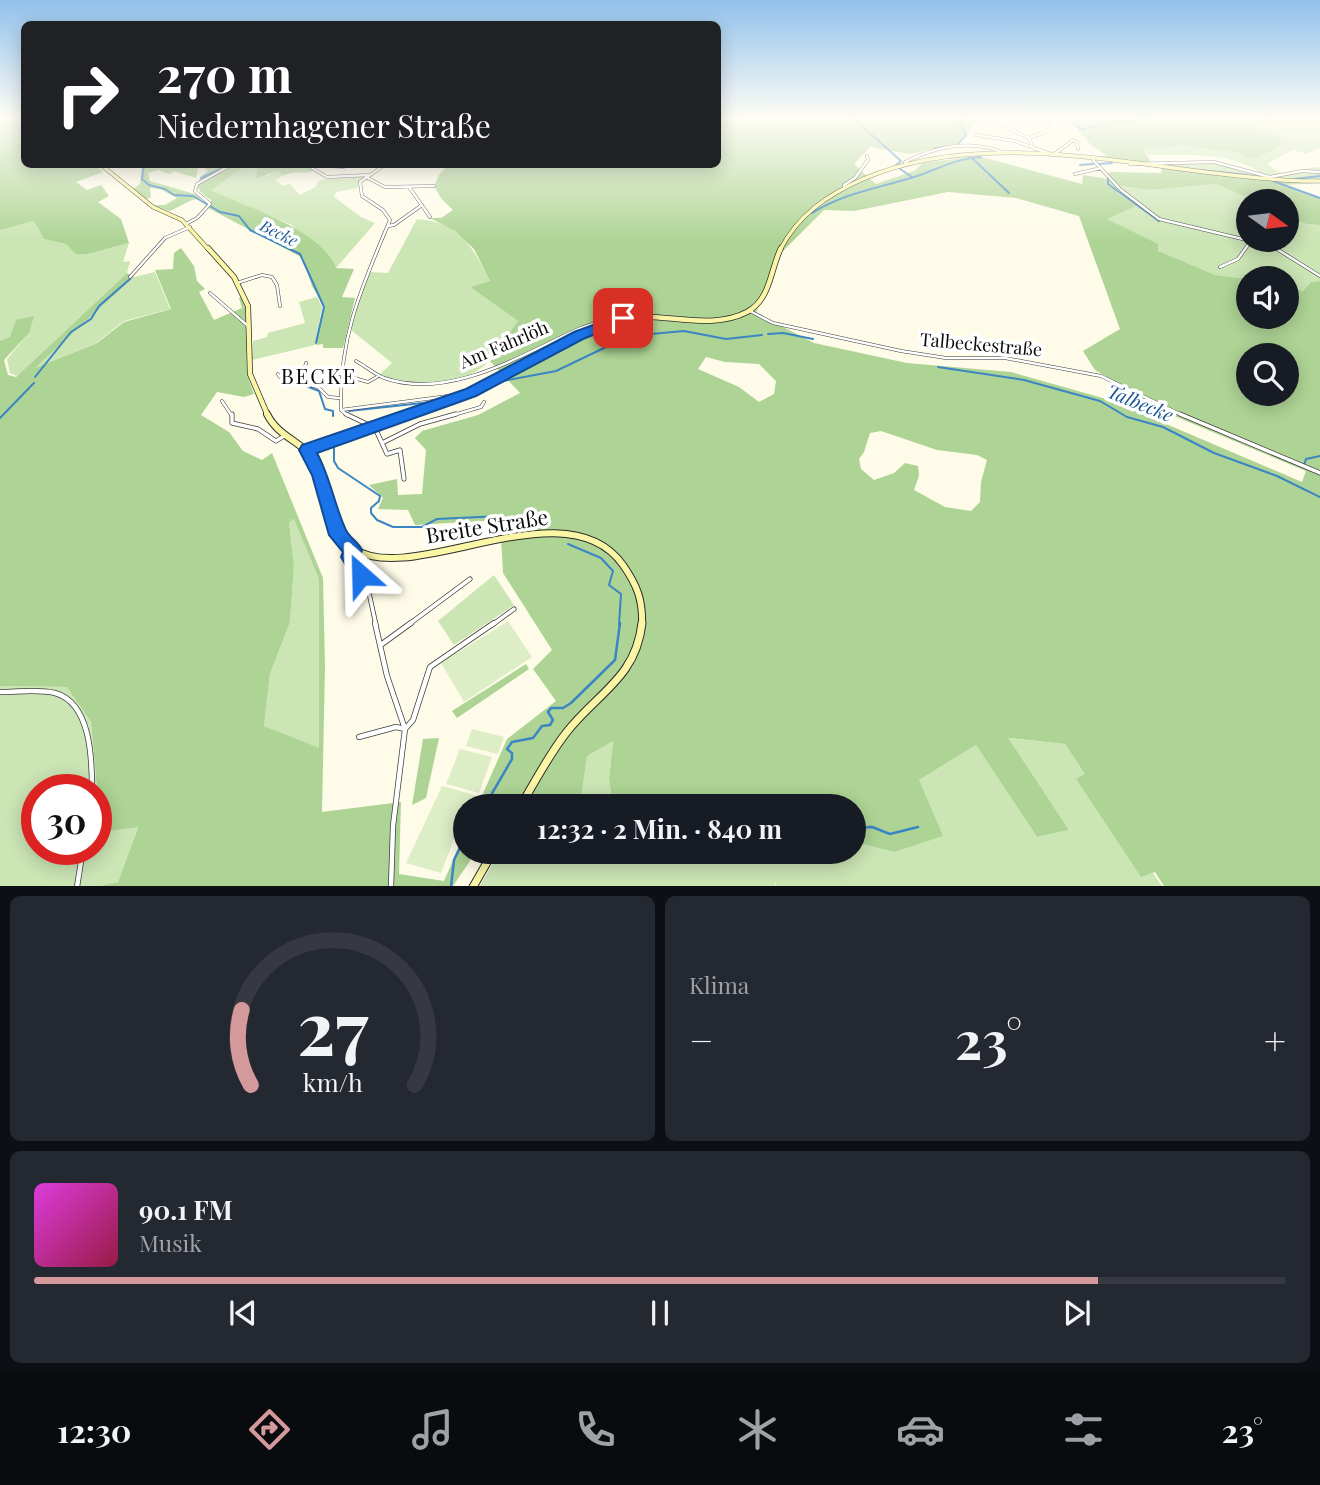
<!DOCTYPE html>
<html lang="de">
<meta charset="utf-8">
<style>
body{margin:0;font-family:"Playfair Display",serif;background:#242831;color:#f1f3f6;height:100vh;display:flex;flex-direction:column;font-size:26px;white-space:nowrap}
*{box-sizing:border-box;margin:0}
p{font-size:23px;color:#9ea1a6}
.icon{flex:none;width:38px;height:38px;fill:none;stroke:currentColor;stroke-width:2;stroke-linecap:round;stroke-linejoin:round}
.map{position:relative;height:886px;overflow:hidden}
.side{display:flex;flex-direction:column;gap:10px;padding:10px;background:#0d0f14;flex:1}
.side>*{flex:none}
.guide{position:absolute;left:21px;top:21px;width:700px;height:147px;border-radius:10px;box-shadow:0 4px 18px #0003;background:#202124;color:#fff;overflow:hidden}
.needle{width:46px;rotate:104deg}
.fabs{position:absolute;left:1236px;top:189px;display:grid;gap:14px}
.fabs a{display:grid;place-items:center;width:63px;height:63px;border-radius:50%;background:#171b24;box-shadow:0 4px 18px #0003;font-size:35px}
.speed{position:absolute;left:21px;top:774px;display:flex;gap:14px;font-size:35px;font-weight:700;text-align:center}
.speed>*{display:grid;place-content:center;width:91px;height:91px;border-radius:50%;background:#171b24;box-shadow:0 4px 18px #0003;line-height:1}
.speed .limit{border:10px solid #d22;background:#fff;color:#111}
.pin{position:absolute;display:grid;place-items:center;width:60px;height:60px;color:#fff;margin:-30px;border-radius:14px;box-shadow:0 4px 10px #0006}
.me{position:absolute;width:77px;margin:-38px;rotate:335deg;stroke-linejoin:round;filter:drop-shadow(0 0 5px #0008)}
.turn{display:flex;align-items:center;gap:24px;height:147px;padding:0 21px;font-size:32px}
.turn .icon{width:91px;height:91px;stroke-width:2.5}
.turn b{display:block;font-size:49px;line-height:60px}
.big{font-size:52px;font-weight:700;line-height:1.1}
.side .tile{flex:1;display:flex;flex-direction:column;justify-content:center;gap:10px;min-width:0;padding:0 24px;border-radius:10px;background:#242831}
.side .dial{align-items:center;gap:0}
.dial svg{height:182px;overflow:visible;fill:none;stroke:#363941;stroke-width:7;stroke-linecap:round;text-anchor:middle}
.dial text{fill:#f1f3f6;stroke:none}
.song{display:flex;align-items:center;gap:21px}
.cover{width:84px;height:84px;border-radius:10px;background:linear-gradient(135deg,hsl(300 70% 55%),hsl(340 70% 35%))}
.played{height:7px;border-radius:4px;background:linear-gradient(90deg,#d49a9b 85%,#363941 85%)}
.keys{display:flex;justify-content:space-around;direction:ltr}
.heat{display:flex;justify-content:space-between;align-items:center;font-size:38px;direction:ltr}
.side .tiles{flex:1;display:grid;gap:10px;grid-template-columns:1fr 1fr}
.tile:last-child{grid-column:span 2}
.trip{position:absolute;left:453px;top:794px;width:413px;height:70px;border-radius:35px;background:#171b24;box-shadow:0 4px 18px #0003;font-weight:700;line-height:70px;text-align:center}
.dock{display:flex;height:112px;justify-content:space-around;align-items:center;background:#090b0e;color:#9ea1a6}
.dock .icon{width:49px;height:49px}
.dock .current{color:#d49a9b}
.dock b{font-size:32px;color:#f1f3f6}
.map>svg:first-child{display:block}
.green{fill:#cbe5b5;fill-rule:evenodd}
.forest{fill:#aed495;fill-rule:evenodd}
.pitch{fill:#ddedc6}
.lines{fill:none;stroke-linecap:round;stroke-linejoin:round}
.stream-far1{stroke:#3b85c4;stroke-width:2}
.stream{stroke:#3b85c4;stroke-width:2.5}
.minor-far2-casing{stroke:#3d3d3d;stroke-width:3.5}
.minor-far1-casing{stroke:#3d3d3d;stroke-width:5}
.minor-casing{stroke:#3d3d3d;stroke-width:6}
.secondary-far3-casing{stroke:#2c2c2c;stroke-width:4.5}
.secondary-far2-casing{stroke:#2c2c2c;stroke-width:6}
.secondary-far1-casing{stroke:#2c2c2c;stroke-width:8}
.secondary-casing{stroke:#2c2c2c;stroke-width:9}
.minor-far2{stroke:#fff;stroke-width:2.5}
.minor-far1{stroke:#fff;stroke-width:3.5}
.minor{stroke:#fff;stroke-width:4.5}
.secondary-far3{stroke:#faf6a6;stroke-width:3.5}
.secondary-far2{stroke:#faf6a6;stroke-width:4.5}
.secondary-far1{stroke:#faf6a6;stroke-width:6}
.secondary{stroke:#faf6a6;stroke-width:7}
.route{fill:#1a73e8;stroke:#114b97;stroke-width:2}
.labels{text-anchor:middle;stroke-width:7;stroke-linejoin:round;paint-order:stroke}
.far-water-label{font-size:16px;font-style:italic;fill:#1c5792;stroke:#fff}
.street-label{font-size:18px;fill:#0a0a0a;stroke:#fff}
.water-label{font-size:19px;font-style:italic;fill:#1c5792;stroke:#fff}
.quarter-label{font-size:21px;letter-spacing:2px;fill:#0a0a0a;stroke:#fff}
.near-street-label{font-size:21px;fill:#0a0a0a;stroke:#fff}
</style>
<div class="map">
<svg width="1320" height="887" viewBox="0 0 1320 887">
<rect width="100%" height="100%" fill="#fefbe8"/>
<!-- green -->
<path class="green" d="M1268,117H1320V148L1306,154L1293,150L1267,164L1282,175L1276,177C1291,175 1305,167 1320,167V180H1291L1156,166L1155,163H1219L1269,177C1261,175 1258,170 1251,167C1220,152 1181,155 1148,155L1141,148L1185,146L1235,152L1249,159L1259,157L1283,145L1257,128L1270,118Z
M247,165H258L267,176L277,171L283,172L284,175L275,180L283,186L290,184L300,195L315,187L320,180L364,176L359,181L358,188L336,192L334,197L361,217L375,223L336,268L292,225L210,190Z
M1216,184L1255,201H1248V240H1286V215L1306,224L1320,225V281L1311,282L1303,291L1286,287V278H1268L1263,273C1253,273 1245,278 1236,278C1192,277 1143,241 1106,219L1135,206L1117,193L1120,186L1150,190Z
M417,219C461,223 471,245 490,281L470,287L518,321C506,337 493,362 475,372C447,389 407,382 378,376L392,363L351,330L356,304L369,272L388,273Z
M34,221L44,239L66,244L88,254L129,243L123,262L130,261L127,273L17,376L10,373L7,359L29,333L0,341V230Z
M155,272L170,309L124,321L96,343L33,369L134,277Z
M317,297L322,307L315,345L252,360L253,341L267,337L268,333L305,323L299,302Z
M295,519L319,579V749L264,726L270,674L290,622L294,565L289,521Z
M494,575L514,605L454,645L438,621Z
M0,686L68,687L91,722L101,832L138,826L118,882L101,887H0ZM37,789H96V849H37Z
M1007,738L1065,744L1086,775L1076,779L1141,876L1153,873L1162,886L776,887L775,881V887H479L500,852H660L723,862L733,852H854V842L894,852L919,780L976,745L1037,837L1069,830Z
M613,740L609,779L613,807H580L587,756Z"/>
<!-- forest -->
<path class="forest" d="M0,117H24V164L96,165L103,172L76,182L87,190L101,185L109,196L98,202L121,219L129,243L88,254H76L66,244L44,239L34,221L0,230Z
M718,117H963L977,120L961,143L910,154L870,147L854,164L876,184L914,171L923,163L978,156L1082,184L1083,175L1109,179L1107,174L1110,172L1162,173L1161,168L1316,183L1282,185L1320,199V225L1306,224L1286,215V201H1255L1216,184L1150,190L1120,186L1117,193L1136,206L1107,219L1158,244V251L1215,275L1238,278L1263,273L1268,278H1248V317H1286V287L1303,291L1311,282L1320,281V886H1164L1155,872L1141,877L1076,779L1085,774L1065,744L1008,738L1069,830L1037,837L976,745L919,780L943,836L894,852L854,842V807H613L609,779L613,741L587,756L580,807H477L507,739L556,701L533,669L552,650L503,573L500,520L415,525L408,510L378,509L383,498L369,485L397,479L398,495L422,494L426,450L415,438L422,431L478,415L520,393L489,360L518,321L470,287L490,281L474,249L455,231L430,218H441L453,210L441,198L434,186L439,175L448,165L718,164ZM948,192L1016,198L1079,216L1120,329L1083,351L1095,370L1167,413L1306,471L1302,482L1110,400L1011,372L907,363L814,343L756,313L782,252L824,210L854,211ZM1248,355H1286V394H1248ZM706,357L725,362L759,364L776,381L774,394L759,402L739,387L698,369ZM881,431L937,450L977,455L987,460L981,482L980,502L971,511L945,507L914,490L919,476L918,466L905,463L894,473L874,480L861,469L859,459L864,452L870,433Z
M1068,117H1268L1271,119L1263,122L1257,128L1278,135L1283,145L1259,157L1249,159L1235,152L1185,146L1142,148L1153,165L1092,157L1107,156L1090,144Z
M142,165L199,164L196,178L174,171L169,174L158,170L148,173L150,181L195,194L202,198L192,200L170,211L153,205H165L177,198L160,189L150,188L151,197L146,199L133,189L140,184Z
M201,165H247L211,190C248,208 321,229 336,268L354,269L342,297L355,298L343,348H323V344L316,345L324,307L312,286L303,258L208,208L211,200C197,191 191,183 208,171Z
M258,165H305L315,170C304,175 296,170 284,175L277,171L256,178Z
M181,248L194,266L197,281L205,289L199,292L214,320L242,308L239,298L241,297L245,307L247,375L254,394L244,397L217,392L201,415L229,432L243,451L262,460L272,453L323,578L325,666L322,812L401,802L399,874L444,881L465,833L466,852H476L453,886H101L118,882L138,827L101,832L91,722L67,687L0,686V341L10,337L16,320L34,316L29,333L4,360L8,375L16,377L127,273L134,277L35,368L97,343L124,322L171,309L155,270L173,269L174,253ZM294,519L319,579V748L264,726L270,674L290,622L294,565L289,522Z
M526,664L529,669L457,718L452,711Z
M439,738L426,798L412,805L423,739Z"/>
<!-- pitch -->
<path class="pitch" d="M508,621L532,657L464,702L441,663Z
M472,729L504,737L498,754L466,746Z
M460,749L492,757L479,793L446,784Z
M442,786L475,795L471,807H466L465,821L461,833L457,832L441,873L406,863Z"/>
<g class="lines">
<!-- stream-far1 -->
<path class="stream-far1" d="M852,117L901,161L895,166
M1072,117L1075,125L1081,129
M1135,122L1148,117
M1080,130L1116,121H1133
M957,145L966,135L959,122L962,119
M935,148L952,146
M972,158L1009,193
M144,164L142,179L149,185L165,189L174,195L193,196L220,212L239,216L250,230L300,254L324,307L316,343
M360,164H378
M407,164L411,166
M1099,164L1112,163
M311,165L344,168L347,164
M1080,165L1093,164
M900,169L912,177
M1200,170L1247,175
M1108,177V184L1159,221
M201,178L220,169
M1295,179L1320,176
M1273,181L1320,198
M812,213C844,193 879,188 914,177C937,170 956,158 981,157
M768,334L783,333L813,339
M938,367L1024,380L1100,401L1127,417L1163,427L1214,453L1277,476L1320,497
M35,377L71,332L91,319L99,306L130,279
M306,386L319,391L325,409L333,411V416
M467,398L503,381L556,371L629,336L684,331L726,339L762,335
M349,411L441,401
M0,418L34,383
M334,444V461L338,468L380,496L379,501L371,508V513L377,520L393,527H422L437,519L501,516V526H542
M1304,465L1306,459L1320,456
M568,544L601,558L613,571L609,585L621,594L619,625"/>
<!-- stream -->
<path class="stream" d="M484,807L512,759V753L507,749L512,742L533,738L542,726L550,725L553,720L548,712L551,708H563L571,703L615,660L620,623
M854,828L872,827L890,834L918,827
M667,852L702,860L744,852
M451,887L454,860L466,835"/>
<!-- minor-far2 casing -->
<g class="minor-far2-casing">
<path id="minor-far2" d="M1001,125L1029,138
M976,135L1015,141L1048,153
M1032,146L1029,138L1045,132L1050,117
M1053,155L1073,140L1077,142L1078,149
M1093,160L1121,190L1159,219L1272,246L1320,276
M305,164L327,177L369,175
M429,164L431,166
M907,164L905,162C937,146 971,139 1005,153
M1130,164L1214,162L1270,177L1302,171L1320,172
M386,165L399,164
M1075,174L1101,168
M366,177L385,187L434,186
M409,187L430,217
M845,188L844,185L855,178L868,160L867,156
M186,224L197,218L210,204L195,191L197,184L233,164
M388,226L394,225L422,205
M1220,267L1238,259L1250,242
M130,277L165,238L190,227
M237,283L262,275L272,277L277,285L280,306
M210,293L248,326
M750,311L773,323L901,351L946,358H1005L1101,376L1184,416
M356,361C365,366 374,374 384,378C451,401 522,354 581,328L593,324L598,327
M278,374L280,377L318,387L328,397L339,398
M340,374L368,382L377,377
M301,382L306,363
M222,401L232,416
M341,410L464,394
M348,416L341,410C339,335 362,287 390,220L383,210L362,196L360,182L386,164
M450,416L481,407L484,402"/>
</g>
<!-- minor-far1 casing -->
<g class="minor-far1-casing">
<path id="minor-far1" d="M232,414V423L258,429L276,441L284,436
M346,414L375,428L387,454L400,450L404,479
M1180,414L1320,473
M382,443L420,424L456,414
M353,550L350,557L369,593L376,625
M408,625L470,579
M492,625L514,609"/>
</g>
<!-- minor casing -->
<g class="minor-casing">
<path id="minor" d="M375,623L387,676L405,729L393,826L391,887
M382,644L411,623
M0,692C18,692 37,689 55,693C91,703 92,759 92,789
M359,737L396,727L405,729L413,720L430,667L494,623
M77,887L83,849"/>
</g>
<!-- secondary-far3 casing -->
<g class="secondary-far3-casing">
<path id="secondary-far3" d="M100,164L153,207L182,220L209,250
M780,250C798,215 827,195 863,179C977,130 1111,162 1230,175C1260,178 1290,182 1320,181"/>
</g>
<!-- secondary-far2 casing -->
<g class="secondary-far2-casing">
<path id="secondary-far2" d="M208,248L234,277L248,306L250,374L268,416
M406,416C427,408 450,402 471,393C518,372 562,339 610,322C654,306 704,334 747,312C771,299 770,270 781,248"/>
</g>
<!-- secondary-far1 casing -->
<g class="secondary-far1-casing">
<path id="secondary-far1" d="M267,414C277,435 299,441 314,458C324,488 327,530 354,549C413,588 566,484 623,565C637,585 643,600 642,625
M307,450L411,414"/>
</g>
<!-- secondary casing -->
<g class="secondary-casing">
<path id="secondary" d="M520,807C535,782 548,756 566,733C597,693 636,678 642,623
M473,887L493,852"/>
</g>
<!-- minor-far2 -->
<use href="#minor-far2" class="minor-far2"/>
<!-- minor-far1 -->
<use href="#minor-far1" class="minor-far1"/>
<!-- minor -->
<use href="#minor" class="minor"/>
<!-- secondary-far3 -->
<use href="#secondary-far3" class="secondary-far3"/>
<!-- secondary-far2 -->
<use href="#secondary-far2" class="secondary-far2"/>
<!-- secondary-far1 -->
<use href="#secondary-far1" class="secondary-far1"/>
<!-- secondary -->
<use href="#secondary" class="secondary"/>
</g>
<!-- sky -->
<linearGradient id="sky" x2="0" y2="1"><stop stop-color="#91c1ec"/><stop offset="0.49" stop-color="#fffdf5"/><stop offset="1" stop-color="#fffdf5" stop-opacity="0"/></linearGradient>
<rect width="1320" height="241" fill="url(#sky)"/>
<!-- route -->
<path class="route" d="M623,314L628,315V321L583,339L476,396L317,453C330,477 334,503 345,528C348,537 358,541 362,550L360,556L371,575L368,581L361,583L355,581L341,557L343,552L329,535L312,475L299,450L302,445L466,389L574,332Z"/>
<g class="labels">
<!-- far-water labels -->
<g class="far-water-label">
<text transform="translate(279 233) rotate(26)" y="6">Becke</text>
</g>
<!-- street labels -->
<g class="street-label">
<text transform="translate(504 345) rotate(-23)" y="6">Am Fahrlöh</text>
<text transform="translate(981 345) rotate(5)" y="6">Talbeckestraße</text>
</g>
<!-- water labels -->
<g class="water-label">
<text transform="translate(1140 403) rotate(22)" y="7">Talbecke</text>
</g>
<!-- quarter labels -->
<g class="quarter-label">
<text x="319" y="384">BECKE</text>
</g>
<!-- near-street labels -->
<g class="near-street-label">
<text transform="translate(487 527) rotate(-9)" y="7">Breite Straße</text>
</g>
</g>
</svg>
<div class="fabs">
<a><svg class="needle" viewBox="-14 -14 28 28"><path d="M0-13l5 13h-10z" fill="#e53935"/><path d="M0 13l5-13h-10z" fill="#9ea1a6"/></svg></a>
<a><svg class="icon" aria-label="sound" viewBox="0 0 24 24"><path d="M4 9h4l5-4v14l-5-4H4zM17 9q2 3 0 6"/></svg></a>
<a><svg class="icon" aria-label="search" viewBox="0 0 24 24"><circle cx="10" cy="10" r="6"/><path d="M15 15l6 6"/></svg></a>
</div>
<div class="speed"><div class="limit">30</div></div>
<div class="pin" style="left:623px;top:318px;background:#d93025"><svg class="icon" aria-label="arrive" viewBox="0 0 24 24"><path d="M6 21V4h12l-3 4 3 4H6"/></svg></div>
<svg class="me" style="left:361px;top:575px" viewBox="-20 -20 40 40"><path d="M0-17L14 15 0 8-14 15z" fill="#1a73e8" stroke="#fff" stroke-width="4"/></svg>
<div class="trip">12:32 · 2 Min. · 840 m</div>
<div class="guide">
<div class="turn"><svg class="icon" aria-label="right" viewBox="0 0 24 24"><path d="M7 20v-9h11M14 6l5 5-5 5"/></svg><div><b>270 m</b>Niedernhagener Straße</div></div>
</div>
</div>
<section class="side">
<div class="tiles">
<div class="tile dial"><svg viewBox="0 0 100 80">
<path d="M14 69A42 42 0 1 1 86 69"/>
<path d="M14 69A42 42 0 0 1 10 36" stroke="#d49a9b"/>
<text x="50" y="56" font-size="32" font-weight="700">27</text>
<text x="50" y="72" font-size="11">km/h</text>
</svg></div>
<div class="tile"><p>Klima</p>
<div class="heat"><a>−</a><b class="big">23°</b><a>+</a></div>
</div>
<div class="tile">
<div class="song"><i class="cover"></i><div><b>90.1 FM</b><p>Musik</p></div></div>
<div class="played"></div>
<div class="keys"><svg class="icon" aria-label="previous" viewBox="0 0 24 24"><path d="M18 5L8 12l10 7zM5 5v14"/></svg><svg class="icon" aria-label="pause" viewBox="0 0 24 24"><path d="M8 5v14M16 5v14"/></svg><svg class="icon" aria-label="next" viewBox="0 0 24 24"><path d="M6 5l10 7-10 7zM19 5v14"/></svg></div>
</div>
</div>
</section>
<nav class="dock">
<b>12:30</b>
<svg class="icon current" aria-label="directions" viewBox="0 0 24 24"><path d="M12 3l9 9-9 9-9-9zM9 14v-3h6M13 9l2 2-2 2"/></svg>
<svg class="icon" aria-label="music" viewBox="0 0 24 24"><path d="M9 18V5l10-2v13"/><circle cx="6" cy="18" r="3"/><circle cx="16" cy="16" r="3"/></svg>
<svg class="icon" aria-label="phone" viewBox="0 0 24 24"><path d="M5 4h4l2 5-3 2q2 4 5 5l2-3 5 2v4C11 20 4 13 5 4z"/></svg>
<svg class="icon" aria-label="climate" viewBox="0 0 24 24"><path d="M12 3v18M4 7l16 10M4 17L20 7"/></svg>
<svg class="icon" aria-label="car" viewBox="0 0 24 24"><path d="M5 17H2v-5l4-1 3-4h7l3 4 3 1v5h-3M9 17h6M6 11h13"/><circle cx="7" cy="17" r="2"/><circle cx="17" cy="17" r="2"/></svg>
<svg class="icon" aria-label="filters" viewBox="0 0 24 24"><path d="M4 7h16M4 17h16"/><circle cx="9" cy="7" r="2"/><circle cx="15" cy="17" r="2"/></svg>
<b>23°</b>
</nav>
